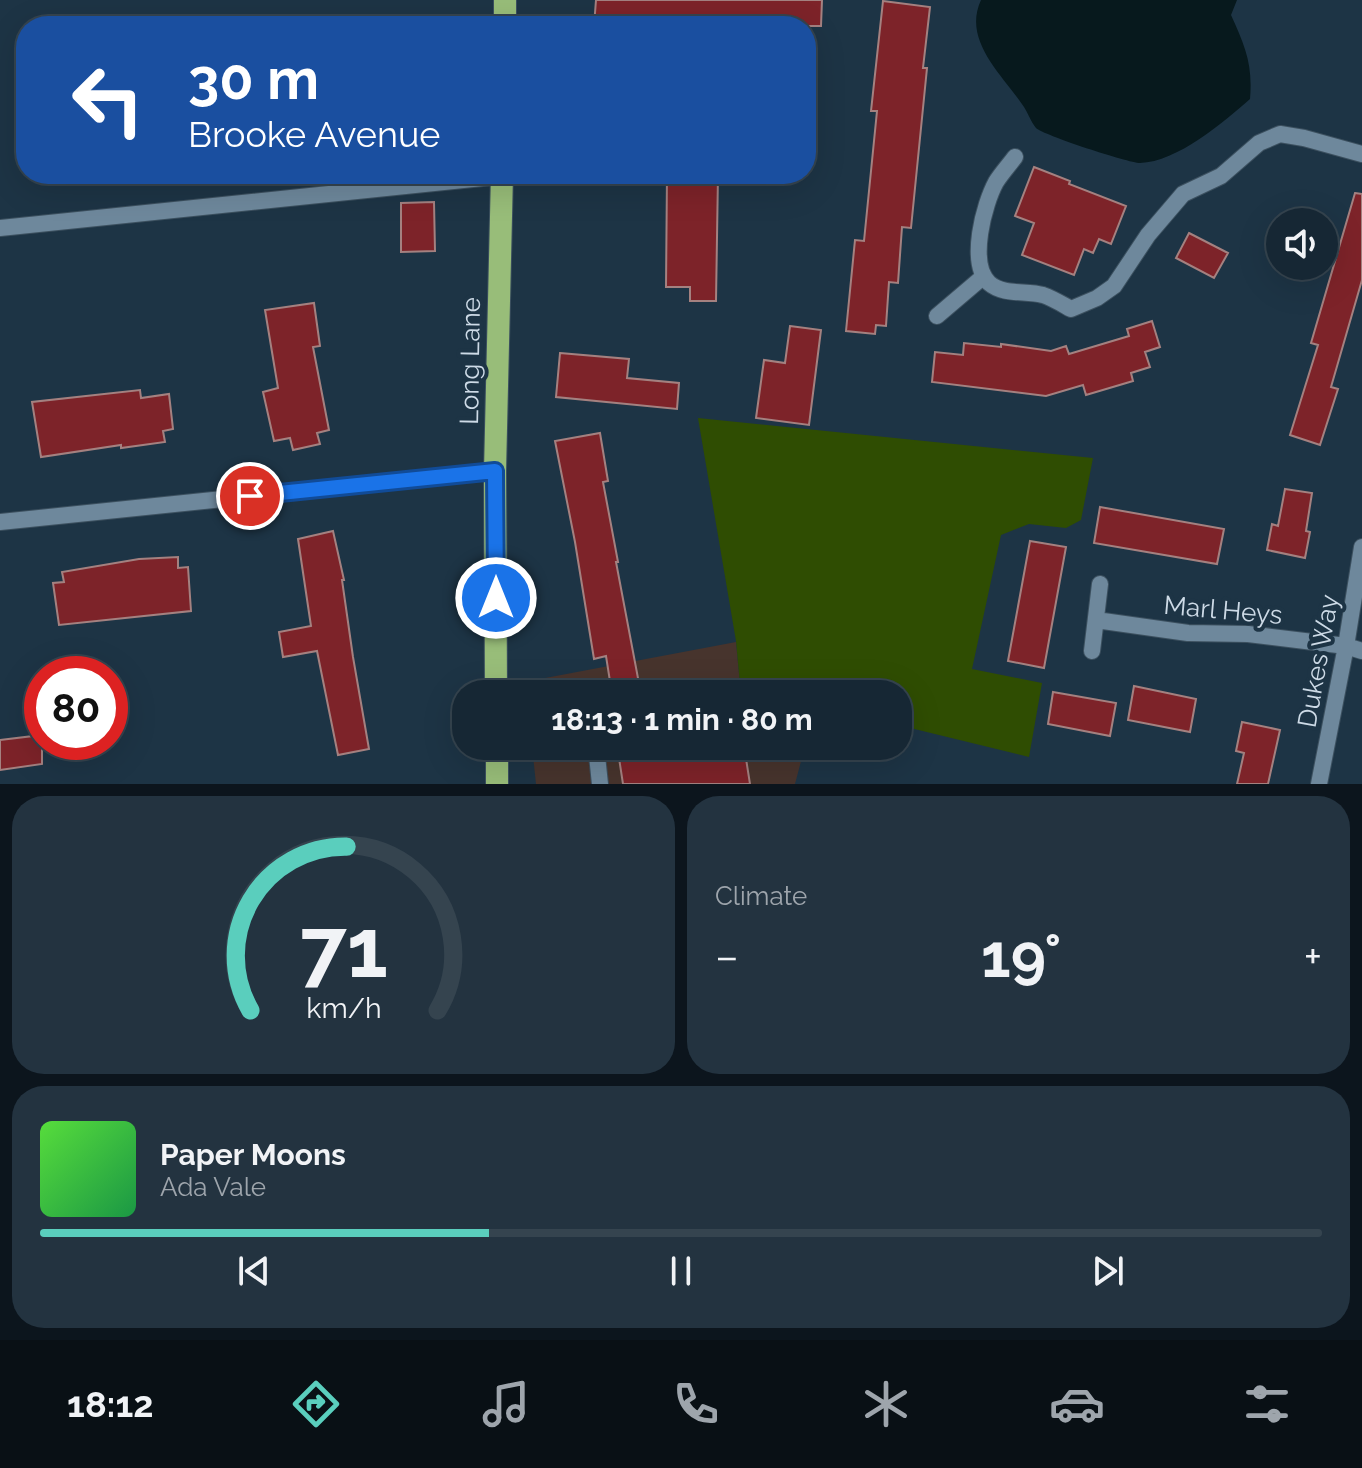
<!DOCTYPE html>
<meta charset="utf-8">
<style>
body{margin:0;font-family:Raleway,sans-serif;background:#233340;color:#f1f3f6;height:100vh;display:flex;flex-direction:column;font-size:30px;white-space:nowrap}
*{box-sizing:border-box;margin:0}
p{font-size:26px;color:#9ea5ac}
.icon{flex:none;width:44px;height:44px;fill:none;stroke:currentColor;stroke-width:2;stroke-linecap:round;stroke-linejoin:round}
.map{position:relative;height:784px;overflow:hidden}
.sheet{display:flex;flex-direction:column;gap:12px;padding:12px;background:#0c151d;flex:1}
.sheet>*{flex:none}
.top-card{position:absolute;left:16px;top:16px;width:800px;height:168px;border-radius:32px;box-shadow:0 8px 32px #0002,0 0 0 2px #35444f;background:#1a4fa0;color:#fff;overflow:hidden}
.tools{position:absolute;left:1266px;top:208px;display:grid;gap:16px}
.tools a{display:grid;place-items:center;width:72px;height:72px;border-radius:50%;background:#162734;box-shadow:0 8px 32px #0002,0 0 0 2px #35444f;font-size:40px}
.speed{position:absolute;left:24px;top:656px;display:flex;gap:16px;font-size:40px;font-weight:700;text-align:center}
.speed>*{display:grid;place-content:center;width:104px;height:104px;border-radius:50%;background:#162734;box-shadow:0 8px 32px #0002,0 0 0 2px #35444f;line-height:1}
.speed .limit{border:12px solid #d22;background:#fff;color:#111}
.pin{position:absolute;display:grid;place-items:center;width:68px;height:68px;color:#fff;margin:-34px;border:4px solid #fff;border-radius:50%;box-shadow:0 2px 8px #0007}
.me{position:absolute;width:88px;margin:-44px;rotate:0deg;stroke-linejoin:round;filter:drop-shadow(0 0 6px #0008)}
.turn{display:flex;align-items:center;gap:28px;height:168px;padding:0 40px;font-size:36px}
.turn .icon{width:104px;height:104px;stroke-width:2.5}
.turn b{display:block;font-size:56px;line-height:68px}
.big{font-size:60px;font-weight:700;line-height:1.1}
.sheet .card{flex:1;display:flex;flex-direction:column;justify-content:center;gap:12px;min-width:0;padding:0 28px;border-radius:32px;background:#233340}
.sheet .dial{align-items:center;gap:0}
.dial svg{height:208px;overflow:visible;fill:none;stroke:#35444f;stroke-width:7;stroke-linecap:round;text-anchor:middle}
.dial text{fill:#f1f3f6;stroke:none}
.song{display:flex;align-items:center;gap:24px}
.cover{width:96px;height:96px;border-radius:12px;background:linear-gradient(135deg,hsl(110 70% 55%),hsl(140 70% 35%))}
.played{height:8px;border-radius:4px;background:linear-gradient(90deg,#5acebd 35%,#35444f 35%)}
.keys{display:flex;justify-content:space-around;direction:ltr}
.heat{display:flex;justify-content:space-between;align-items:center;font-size:44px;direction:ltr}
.sheet .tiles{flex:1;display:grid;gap:12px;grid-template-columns:1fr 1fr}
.card:last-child{grid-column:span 2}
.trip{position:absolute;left:452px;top:680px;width:460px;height:80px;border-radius:32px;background:#162734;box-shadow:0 8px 32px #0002,0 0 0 2px #35444f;font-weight:700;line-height:80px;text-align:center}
.tabs{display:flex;height:128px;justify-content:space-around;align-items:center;background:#091015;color:#9ea5ac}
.tabs .icon{width:56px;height:56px}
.tabs .on{color:#5acebd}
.tabs b{font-size:36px;color:#f1f3f6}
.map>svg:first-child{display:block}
.commercial{fill:#47342d}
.green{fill:#2f4d02}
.water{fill:#07191d}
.building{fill:#7d2329;stroke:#a48180;stroke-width:2}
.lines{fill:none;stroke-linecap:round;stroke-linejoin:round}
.service-casing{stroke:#3c505f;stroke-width:18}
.minor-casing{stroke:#3c505f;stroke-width:18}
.trunk-casing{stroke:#3c505f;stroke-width:24}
.service{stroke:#6e889c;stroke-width:16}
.minor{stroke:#6e889c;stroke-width:16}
.trunk{stroke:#98bd79;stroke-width:22}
.route-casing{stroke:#114b97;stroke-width:20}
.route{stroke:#1a73e8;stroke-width:14}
.labels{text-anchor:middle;stroke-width:8;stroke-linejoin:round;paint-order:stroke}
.street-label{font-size:26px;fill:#cddae6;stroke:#1d3445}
</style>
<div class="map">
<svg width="1362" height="784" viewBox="0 0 1362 784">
<rect width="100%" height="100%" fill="#1d3445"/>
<!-- commercial -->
<path class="commercial" d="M736,642L740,684L775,694H526L524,682Z
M532,746H805L795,784H536Z"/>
<!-- green -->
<path class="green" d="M698,418L1093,458L1081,520L1066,528L1029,524L1001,535L972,669L1042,683L1029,757L898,725V694H775L740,684L736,641Z"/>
<!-- water -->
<path class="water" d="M981,0H1237L1231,15C1245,46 1253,64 1250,99C1224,122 1177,162 1140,163C1129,163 1043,135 1036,128C1031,122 1028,113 1024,107C1003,75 962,41 981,0Z"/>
<!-- building -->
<path class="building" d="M596,0H822L821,26H594Z
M883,1L930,7L923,68H927L911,228L902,227L898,283L889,282L886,326L876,325L875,334L846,331L855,240L864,241L877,111H871Z
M1034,167L1070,181L1069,184L1126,206L1111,244L1099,239L1093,253L1084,249L1074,275L1022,255L1034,223L1015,216Z
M667,174H718L716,301H690V287H666Z
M1355,193L1362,194V280L1331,387L1338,389L1320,445L1290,435L1318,345L1311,343Z
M434,202L435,251L401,252V203Z
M1189,233L1228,253L1214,278L1176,258Z
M314,303L320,346L313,347L329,430L317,433L320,444L293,450L290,438L274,441L263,392L278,388L265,310Z
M1152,321L1160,347L1145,352L1150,367L1131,373L1133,381L1086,395L1083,385L1046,396L932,382L935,352L963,355L964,343L1001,347V344L1051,351L1066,346L1069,354L1129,336L1127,329Z
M790,326L821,330L809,425L756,418L764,360L785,363Z
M560,353L629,359L627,378L679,383L677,409L556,397Z
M140,390L141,398L169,394L173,429L163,431L165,442L121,448V445L41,457L32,402Z
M600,433L608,481L603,482L618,562H616L641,694H612L606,656L594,659L575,542L555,441Z
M1285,489L1312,493L1306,531L1310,532L1305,558L1267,550L1272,524L1278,526Z
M1100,507L1224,529L1217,564L1094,543Z
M333,531L344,580H342L353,657L369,749L338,755L317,651L283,657L279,632L311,626L298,539Z
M1030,541L1066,547L1044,668L1008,661Z
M178,557V568L188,567L191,611L59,625L53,583L64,582L62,572L139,559Z
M1134,686L1196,699L1190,732L1128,720Z
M1053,692L1116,703L1110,736L1048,724Z
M1242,722L1280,730L1268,784H1237L1244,753L1236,751Z
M42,735V764L0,770V740Z
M689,746H744L750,784H623L619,758Z"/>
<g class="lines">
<!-- service casing -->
<g class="service-casing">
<path id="service" d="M0,228L502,176
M596,746L600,784"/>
</g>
<!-- minor casing -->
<g class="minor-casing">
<path id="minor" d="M1015,157C1009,165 1001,174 996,182C984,204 968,263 989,283C1004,296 1026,290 1043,295C1052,298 1062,304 1071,309L1097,298L1114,286L1148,235L1183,194L1221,176L1259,143L1280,134L1304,138L1362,154
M937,316L984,276
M0,522L495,471
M1096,620L1188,633L1248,634L1346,646L1362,651
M1092,651L1100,584
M1319,784L1346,646L1362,547"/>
</g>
<!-- trunk casing -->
<g class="trunk-casing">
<path id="trunk" d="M505,26V0
M496,694L495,471L502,174
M497,746V784"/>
</g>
<!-- service -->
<use href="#service" class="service"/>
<!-- minor -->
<use href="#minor" class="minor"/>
<!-- trunk -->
<use href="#trunk" class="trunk"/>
</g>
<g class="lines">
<!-- route casing -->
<g class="route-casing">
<path id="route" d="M250,496L495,471L496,598"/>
</g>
<!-- route -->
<use href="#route" class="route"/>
</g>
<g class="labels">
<!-- street labels -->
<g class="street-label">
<text transform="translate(470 361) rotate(-89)" y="9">Long Lane</text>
<text transform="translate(1223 610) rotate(5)" y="9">Marl Heys</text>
<text transform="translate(1318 661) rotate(-80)" y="9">Dukes Way</text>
</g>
</g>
</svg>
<div class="tools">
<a><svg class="icon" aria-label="sound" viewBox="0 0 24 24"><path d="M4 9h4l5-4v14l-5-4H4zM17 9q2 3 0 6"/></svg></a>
</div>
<div class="speed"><div class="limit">80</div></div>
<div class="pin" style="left:250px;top:496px;background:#d93025"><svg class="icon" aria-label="arrive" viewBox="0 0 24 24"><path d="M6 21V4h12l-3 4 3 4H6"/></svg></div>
<svg class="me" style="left:496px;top:598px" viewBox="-20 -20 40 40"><circle r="17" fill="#1a73e8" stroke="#fff" stroke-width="3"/><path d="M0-11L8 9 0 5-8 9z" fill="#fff"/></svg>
<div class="trip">18:13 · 1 min · 80 m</div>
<div class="top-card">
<div class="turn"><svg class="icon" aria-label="left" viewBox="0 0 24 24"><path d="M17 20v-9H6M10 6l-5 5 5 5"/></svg><div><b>30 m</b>Brooke Avenue</div></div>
</div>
</div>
<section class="sheet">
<div class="tiles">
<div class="card dial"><svg viewBox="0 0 100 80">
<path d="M14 69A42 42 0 1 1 86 69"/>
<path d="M14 69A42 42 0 0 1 51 6" stroke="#5acebd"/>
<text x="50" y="56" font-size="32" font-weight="700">71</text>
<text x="50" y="72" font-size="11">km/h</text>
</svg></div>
<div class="card"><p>Climate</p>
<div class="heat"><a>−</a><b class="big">19°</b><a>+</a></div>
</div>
<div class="card">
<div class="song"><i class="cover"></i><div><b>Paper Moons</b><p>Ada Vale</p></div></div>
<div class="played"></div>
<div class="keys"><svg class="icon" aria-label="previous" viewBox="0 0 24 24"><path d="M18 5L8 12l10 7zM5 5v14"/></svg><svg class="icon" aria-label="pause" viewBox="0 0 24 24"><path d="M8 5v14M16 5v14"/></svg><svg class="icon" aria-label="next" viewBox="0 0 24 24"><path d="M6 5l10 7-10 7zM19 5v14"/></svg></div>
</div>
</div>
</section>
<nav class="tabs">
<b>18:12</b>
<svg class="icon on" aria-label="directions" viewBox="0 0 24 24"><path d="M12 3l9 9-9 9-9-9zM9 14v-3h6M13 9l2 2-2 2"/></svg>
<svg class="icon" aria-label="music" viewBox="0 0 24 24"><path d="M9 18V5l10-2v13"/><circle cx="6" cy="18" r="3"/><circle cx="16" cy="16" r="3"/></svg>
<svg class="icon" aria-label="phone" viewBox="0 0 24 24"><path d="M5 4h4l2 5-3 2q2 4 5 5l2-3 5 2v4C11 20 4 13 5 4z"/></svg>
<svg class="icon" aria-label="climate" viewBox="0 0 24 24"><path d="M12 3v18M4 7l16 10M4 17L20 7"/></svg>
<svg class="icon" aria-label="car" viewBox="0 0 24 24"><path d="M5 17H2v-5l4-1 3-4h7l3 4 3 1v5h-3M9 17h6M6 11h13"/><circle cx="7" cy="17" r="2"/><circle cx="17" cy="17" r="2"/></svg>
<svg class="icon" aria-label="filters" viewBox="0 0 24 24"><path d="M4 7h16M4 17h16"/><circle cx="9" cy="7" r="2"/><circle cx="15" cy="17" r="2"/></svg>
</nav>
